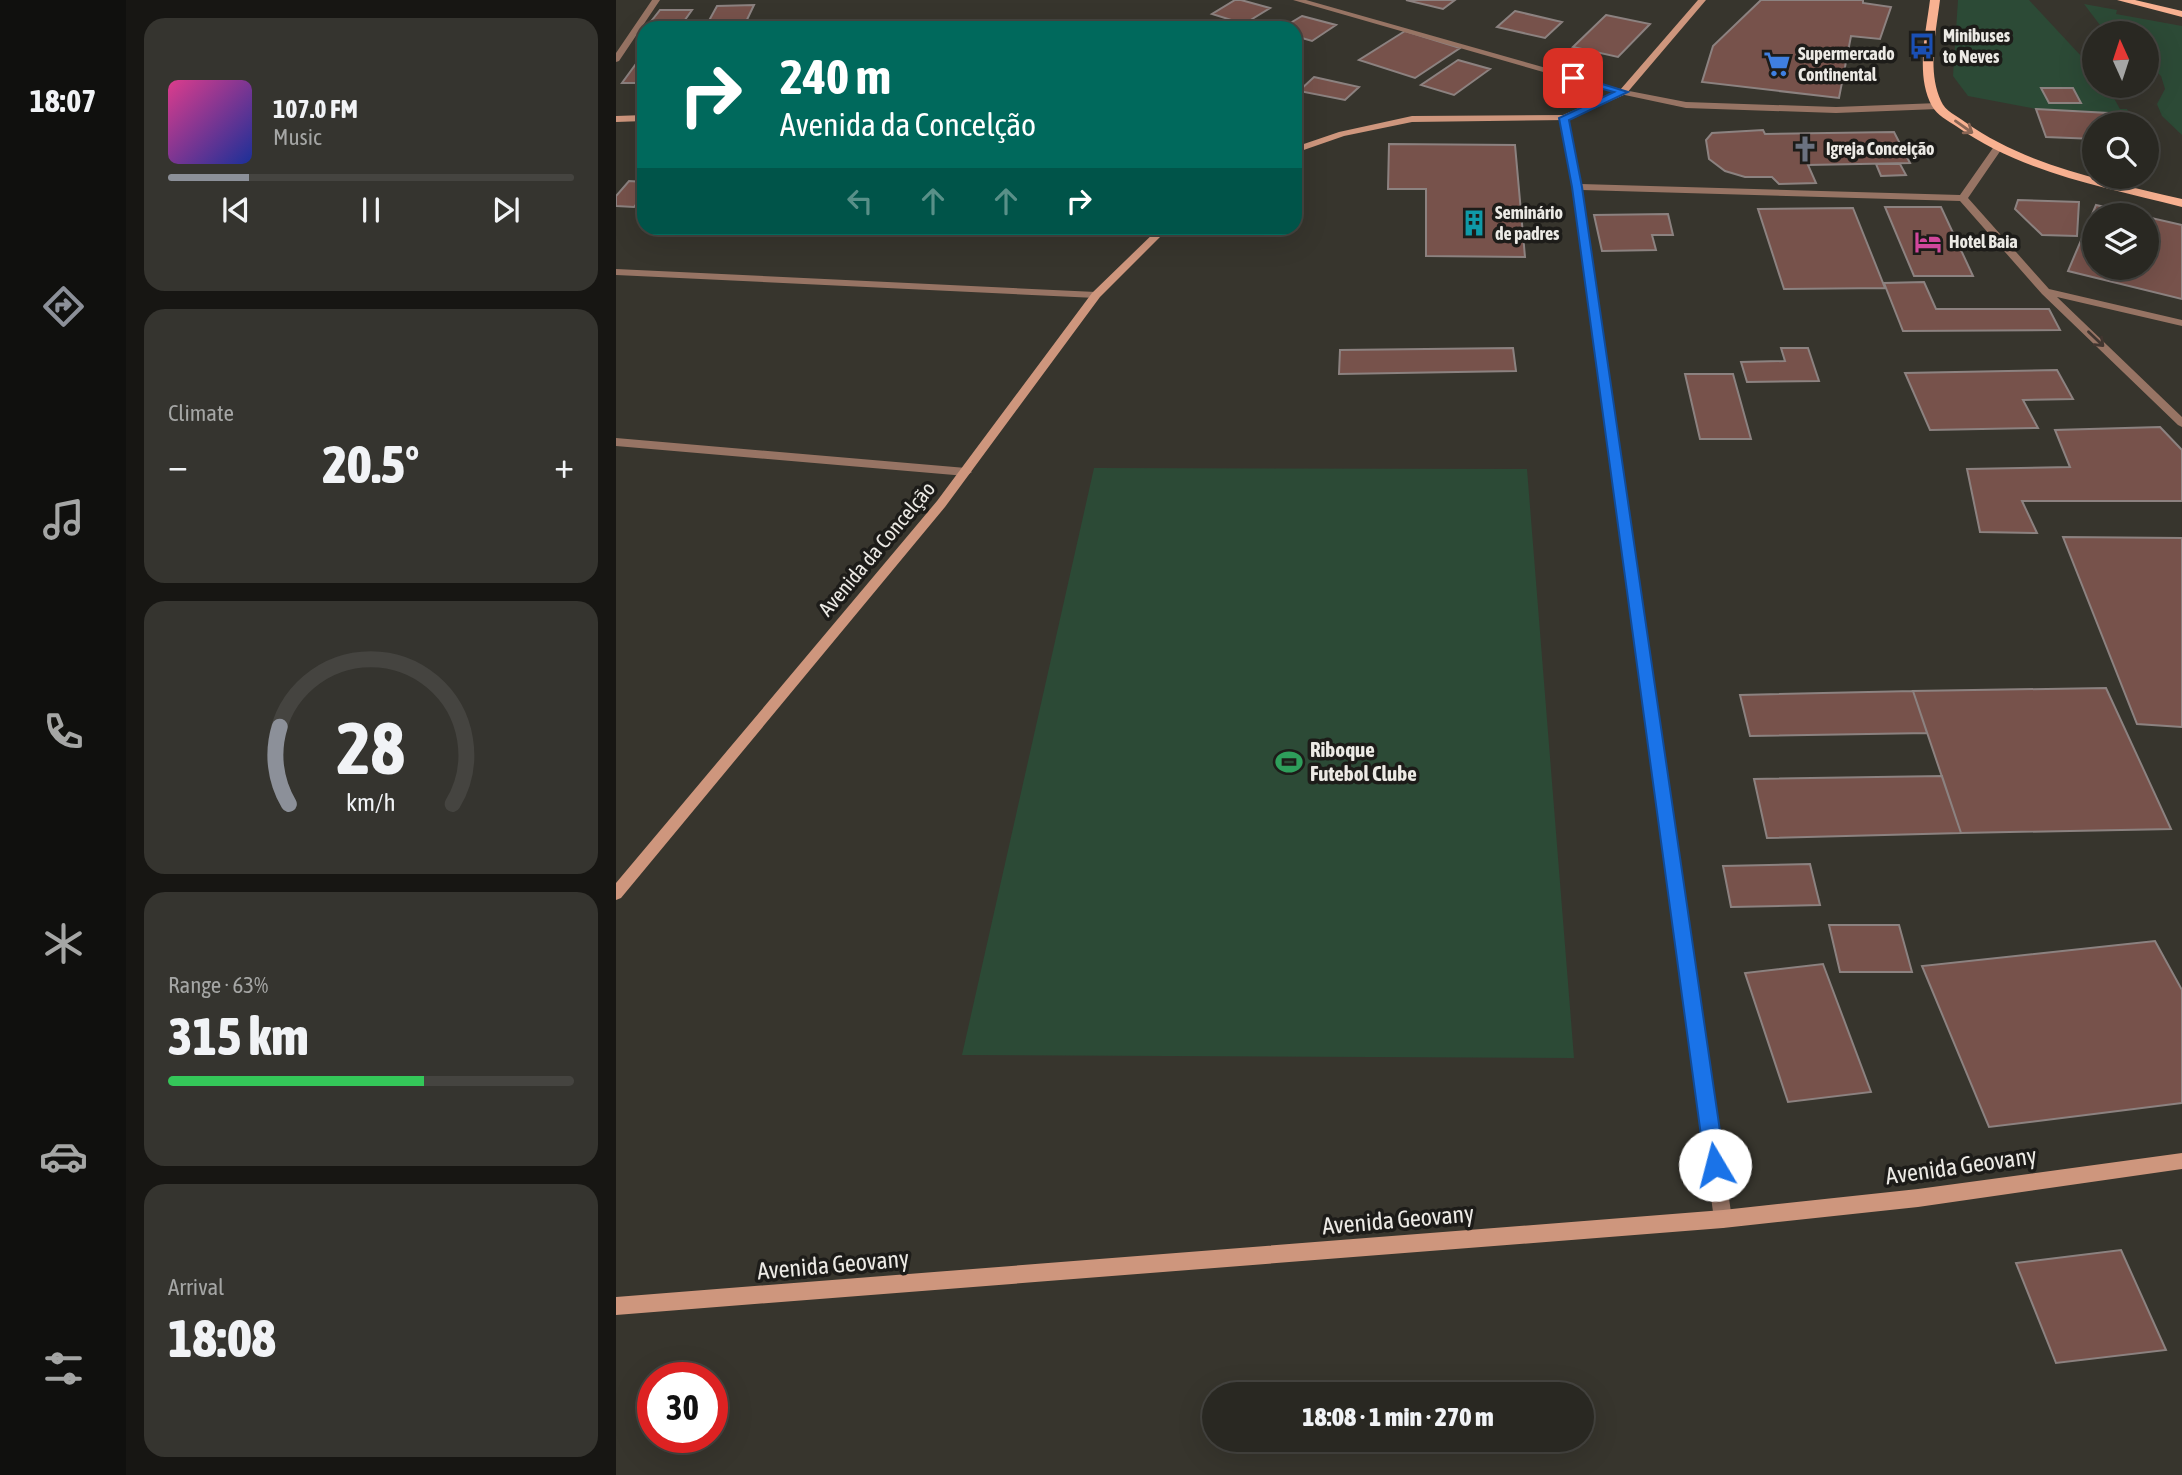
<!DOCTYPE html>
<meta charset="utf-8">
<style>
body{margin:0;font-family:"Asap Condensed",sans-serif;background:#35342f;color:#f1f3f6;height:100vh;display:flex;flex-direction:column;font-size:26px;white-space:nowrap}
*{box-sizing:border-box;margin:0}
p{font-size:23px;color:#a5a6a5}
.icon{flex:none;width:38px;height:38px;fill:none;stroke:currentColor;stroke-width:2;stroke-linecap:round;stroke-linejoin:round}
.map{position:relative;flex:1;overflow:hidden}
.details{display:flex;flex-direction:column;gap:18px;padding:18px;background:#171613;width:490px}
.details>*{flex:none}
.hud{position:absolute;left:21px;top:21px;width:665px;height:214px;border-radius:21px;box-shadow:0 7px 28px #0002,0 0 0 2px #454440;background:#00695c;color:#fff;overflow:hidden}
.needle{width:46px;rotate:357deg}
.controls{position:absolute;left:1466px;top:21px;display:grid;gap:14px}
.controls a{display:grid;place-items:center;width:77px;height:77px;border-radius:50%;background:#292822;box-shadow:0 7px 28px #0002,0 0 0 2px #454440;font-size:35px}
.speed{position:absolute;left:21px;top:1362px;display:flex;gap:14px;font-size:35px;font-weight:700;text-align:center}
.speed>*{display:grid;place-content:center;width:91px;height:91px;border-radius:50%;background:#292822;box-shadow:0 7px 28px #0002,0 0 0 2px #454440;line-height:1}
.speed .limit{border:10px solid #d22;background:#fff;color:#111}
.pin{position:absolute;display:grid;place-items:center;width:60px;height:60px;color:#fff;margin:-30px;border-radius:14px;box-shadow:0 4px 10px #0006}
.me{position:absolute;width:77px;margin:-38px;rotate:352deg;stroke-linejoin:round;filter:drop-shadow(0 0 5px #0008)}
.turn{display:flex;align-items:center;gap:24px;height:147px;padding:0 28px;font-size:32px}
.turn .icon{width:91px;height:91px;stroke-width:2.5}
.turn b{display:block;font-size:49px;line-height:60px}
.lanes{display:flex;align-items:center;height:66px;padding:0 28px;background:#0003;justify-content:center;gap:35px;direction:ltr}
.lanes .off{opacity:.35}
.big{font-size:52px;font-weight:800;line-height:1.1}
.details .card{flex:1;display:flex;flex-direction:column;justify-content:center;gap:10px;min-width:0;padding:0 24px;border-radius:21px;background:#35342f}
.details .dial{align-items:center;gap:0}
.dial svg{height:182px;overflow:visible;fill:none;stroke:#454440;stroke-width:7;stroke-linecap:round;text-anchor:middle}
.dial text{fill:#f1f3f6;stroke:none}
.song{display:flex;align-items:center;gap:21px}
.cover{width:84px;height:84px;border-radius:10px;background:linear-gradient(135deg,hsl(330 70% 55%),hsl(230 70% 35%))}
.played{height:7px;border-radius:4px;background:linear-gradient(90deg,#8c9099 20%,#454440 20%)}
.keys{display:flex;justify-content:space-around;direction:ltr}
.heat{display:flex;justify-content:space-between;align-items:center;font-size:38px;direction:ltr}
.charge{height:10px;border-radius:5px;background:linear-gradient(90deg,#34c759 63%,#454440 0)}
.trip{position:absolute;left:586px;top:1382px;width:392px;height:70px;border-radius:35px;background:#292822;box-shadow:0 7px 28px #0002,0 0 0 2px #454440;font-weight:800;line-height:70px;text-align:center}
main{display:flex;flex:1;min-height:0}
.dock{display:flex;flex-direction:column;width:126px;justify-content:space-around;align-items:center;background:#10100e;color:#a5a6a5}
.dock .icon{width:49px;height:49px}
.dock .selected{color:#8c9099}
.dock b{font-size:32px;color:#f1f3f6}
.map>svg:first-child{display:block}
.green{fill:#2c4a36}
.building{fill:#77524b;stroke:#8c8280;stroke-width:2}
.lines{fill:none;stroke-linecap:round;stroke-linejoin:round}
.street{fill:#977464;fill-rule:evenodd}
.secondary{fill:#ce967d;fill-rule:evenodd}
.primary{fill:#f8b191;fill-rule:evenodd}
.oneway{stroke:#8a6655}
.oneway2{stroke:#423630}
.route{fill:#1a73e8;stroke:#114b97;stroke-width:2}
.labels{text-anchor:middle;stroke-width:7;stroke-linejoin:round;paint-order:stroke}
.far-poi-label{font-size:18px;font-weight:bold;fill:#eceae5;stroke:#1d1c19;text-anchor:start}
.street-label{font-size:21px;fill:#eceae5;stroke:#1d1c19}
.poi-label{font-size:21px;font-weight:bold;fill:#eceae5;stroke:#1d1c19;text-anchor:start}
.near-street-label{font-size:24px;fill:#eceae5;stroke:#1d1c19}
</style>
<main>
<nav class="dock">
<b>18:07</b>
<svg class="icon selected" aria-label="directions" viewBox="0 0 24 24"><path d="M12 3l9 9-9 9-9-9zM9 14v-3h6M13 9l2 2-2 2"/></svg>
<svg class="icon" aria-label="music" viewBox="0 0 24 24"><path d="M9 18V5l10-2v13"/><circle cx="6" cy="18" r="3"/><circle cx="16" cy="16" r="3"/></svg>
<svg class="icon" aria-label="phone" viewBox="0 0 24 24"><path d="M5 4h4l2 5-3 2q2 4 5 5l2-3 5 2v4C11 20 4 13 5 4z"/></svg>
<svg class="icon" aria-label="climate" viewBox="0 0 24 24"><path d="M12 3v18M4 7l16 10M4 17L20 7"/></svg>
<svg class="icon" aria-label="car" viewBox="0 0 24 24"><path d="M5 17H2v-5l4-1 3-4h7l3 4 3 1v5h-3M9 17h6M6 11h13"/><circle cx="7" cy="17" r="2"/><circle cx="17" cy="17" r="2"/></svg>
<svg class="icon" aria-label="filters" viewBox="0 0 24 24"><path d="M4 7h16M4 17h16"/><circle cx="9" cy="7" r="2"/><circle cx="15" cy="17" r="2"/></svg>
</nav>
<section class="details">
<div class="card">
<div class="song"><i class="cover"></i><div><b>107.0 FM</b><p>Music</p></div></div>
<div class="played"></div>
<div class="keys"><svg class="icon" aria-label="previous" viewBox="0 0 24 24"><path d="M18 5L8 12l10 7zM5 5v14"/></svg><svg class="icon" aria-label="pause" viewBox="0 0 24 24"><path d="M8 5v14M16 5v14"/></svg><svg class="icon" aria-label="next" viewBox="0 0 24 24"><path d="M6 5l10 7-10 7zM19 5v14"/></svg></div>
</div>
<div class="card"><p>Climate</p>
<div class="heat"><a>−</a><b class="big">20.5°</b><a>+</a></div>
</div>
<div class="card dial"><svg viewBox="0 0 100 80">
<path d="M14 69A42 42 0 1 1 86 69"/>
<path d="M14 69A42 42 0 0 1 10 35" stroke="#8c9099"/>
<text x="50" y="56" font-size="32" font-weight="700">28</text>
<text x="50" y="72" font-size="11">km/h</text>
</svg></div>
<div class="card"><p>Range · 63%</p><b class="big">315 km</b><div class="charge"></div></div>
<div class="card"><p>Arrival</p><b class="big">18:08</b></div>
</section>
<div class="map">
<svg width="1566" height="1475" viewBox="0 0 1566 1475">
<rect width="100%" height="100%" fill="#37352d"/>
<!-- green -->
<path class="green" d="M1342,0H1413L1479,71V86H1491L1504,109H1511L1519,124H1498L1493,113L1420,109L1352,96L1337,76Z
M1468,4L1501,10L1500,14L1566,26V135L1546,116L1541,104L1549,89L1545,76L1531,62V33H1490Z
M478,468L911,469L958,1058L346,1055Z"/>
<!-- building -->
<path class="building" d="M619,0H625L654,8L628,24L596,14Z
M790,0H839L827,9Z
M1145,0H1247V3L1275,7L1264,39L1235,36L1223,98L1086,82L1097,46Z
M138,5L127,28H89L101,6Z
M44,10H76L66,24H33Z
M899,11L946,22L929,38L881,27Z
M990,15L1034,24L1002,57L957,47Z
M686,16L720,25L696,41L679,36V28H666Z
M789,31L844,48L799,78L743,60Z
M25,57H28V83H6Z
M842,60L874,69L838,95L805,85Z
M698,77L743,87L729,100L683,91Z
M1425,88H1457L1465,103H1433Z
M1420,109L1493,113L1498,124H1479V139L1430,137Z
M1147,130L1149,134L1278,132L1294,163L1192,165L1200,183L1163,184L1156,177H1129L1109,171L1093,159L1090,140L1096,133Z
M773,144L899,145L909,257L810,256V189H772Z
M1260,164H1284L1290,175L1265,176Z
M13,181L28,182V194L18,207L0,206V196Z
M1402,200L1463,202L1461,236L1426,235L1399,209Z
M1480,205L1525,215H1479V268H1531V217L1566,225V299L1452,271Z
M1269,207H1325L1357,276H1298Z
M1237,208L1269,288L1168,289L1142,209Z
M1052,214L1057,235H1036L1040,250L986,251L978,215Z
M1308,282L1320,309H1433L1444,330L1287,331L1268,283Z
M897,348L900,371L723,374L724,350Z
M1165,348H1192L1203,381L1131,382L1125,362L1169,361Z
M1441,370L1457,399L1407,400L1422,428L1314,430L1289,373Z
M1069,374H1117L1135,439H1084Z
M1544,427L1566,450V501H1406L1421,533L1364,532L1351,469L1454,467L1439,430Z
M1447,537L1566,538V727L1521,724Z
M1490,688L1555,829L1345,833L1297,691Z
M1297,691L1311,733L1134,736L1124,695Z
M1326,776L1345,833L1151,838L1138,779Z
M1194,864L1204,905L1115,907L1107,866Z
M1213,925H1283L1296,972H1224Z
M1539,941L1566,990V1103L1373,1127L1306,966Z
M1207,964L1255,1092L1172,1102L1129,973Z
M1505,1250L1550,1350L1440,1363L1400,1263Z"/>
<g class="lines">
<!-- street -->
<path class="street" d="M36,0H44L3,61L0,62V53Z
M677,0H690L1008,90L1070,102L1220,107L1322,103L1326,106L1322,109L1220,113L1070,108L1004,94Z
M948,115L952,118L965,184L1344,195L1379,145H1385L1387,147L1352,198L1433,289L1566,320V326L1441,297L1566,417V427L1562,425L1426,294L1344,201L966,190L1116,1219L1113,1225L1107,1228L1101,1225L1098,1219L956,187L944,118Z
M0,269L480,292L485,295L480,298L0,275Z
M0,438L350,468L356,472L350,476L0,446Z"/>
<!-- secondary -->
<path class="secondary" d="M1082,0H1090L1010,94L951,120L796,122L728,136L679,153V147L723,132L796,116L947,115L1004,90Z
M28,115V121L0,122V116Z
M543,228H553L484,297L329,507L5,898L0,900V883L321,501L476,293Z
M1566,1153V1169L1302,1207L1107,1228L0,1315V1297L1107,1210L1302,1189Z"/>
<!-- primary -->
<path class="primary" d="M1314,0H1324C1320,32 1311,71 1325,101C1329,111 1341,116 1349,122C1412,167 1492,181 1566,199V207C1489,187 1406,173 1340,126C1332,121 1321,115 1316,106C1299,75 1310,32 1314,0Z
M1501,0H1519L1566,11V17Z"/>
</g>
<!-- one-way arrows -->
<defs><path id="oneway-shaft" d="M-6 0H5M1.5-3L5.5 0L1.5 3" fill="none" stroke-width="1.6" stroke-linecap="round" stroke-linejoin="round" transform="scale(1.75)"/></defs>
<use class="oneway" href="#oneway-shaft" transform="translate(1348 127) rotate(35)"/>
<use class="oneway2" href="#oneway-shaft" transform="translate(1480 339) rotate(44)"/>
<!-- route -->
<path class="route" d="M957,75L1012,92L953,120L966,187L1109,1165L1106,1171L1099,1174L1092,1171L1089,1165L956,187L943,118L998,92L953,80Z"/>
<!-- icons -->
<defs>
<g id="bus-bare" transform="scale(2.1)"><path d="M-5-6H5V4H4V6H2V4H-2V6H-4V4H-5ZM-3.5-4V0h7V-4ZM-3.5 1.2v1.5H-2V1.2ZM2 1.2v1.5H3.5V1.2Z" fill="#1a4fb4" stroke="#1d1c19" stroke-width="2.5" paint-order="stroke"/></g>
<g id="supermarket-bare" transform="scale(2.1)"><path d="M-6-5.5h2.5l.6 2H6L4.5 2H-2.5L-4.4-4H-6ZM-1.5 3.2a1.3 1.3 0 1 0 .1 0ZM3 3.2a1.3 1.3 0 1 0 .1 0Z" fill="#3f7fe0" stroke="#1d1c19" stroke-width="2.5" paint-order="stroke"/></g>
<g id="church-bare" transform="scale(2.1)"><path d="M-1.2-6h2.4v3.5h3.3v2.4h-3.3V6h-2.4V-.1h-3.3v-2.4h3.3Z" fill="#6b7280" stroke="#1d1c19" stroke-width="2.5" paint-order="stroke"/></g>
<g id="building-bare" transform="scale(2.1)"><path d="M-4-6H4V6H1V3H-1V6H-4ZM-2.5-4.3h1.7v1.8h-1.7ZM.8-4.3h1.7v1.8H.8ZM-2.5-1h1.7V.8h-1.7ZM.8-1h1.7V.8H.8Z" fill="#0f9aa8" stroke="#1d1c19" stroke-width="2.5" paint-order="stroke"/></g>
<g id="hotel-bare" transform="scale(2.1)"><path d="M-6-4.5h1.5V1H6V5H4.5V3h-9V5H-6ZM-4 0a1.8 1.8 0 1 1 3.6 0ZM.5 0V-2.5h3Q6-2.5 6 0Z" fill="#d1479c" stroke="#1d1c19" stroke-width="2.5" paint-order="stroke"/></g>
<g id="stadium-bare" transform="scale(2.1)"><path d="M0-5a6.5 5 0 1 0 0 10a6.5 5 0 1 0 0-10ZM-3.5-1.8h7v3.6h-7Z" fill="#2e9e5b" stroke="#1d1c19" stroke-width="2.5" paint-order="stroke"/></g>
</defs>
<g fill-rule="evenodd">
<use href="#bus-bare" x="1306" y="46"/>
<use href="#supermarket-bare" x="1161" y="64"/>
<use href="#church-bare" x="1189" y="149"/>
<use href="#building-bare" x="858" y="223"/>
<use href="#hotel-bare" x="1312" y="242"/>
<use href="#stadium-bare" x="673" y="762"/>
</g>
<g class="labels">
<!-- far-poi labels -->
<g class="far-poi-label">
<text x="1327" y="42">Minibuses<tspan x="1327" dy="21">to Neves</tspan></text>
<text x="1182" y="60">Supermercado<tspan x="1182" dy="21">Continental</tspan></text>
<text x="1210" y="155">Igreja Conceição</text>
<text x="879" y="219">Seminário<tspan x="879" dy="21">de padres</tspan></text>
<text x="1333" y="248">Hotel Baia</text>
</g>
<!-- street labels -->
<g class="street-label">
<text transform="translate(261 549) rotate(-50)" y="7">Avenida da Concelção</text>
</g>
<!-- poi labels -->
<g class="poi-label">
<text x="694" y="757">Riboque<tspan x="694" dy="24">Futebol Clube</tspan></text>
</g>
<!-- near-street labels -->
<g class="near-street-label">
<text transform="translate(1345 1166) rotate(-8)" y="8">Avenida Geovany</text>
<text transform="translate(782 1220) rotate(-5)" y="8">Avenida Geovany</text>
<text transform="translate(217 1265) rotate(-5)" y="8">Avenida Geovany</text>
</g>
</g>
</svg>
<div class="controls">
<a><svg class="needle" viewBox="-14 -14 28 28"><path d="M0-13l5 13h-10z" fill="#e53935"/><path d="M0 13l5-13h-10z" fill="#a5a6a5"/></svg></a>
<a><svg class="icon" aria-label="search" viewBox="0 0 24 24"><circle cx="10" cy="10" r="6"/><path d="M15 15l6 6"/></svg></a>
<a><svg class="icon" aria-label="layers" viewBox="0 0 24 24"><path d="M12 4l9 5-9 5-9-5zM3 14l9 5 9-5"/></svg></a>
</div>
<div class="speed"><div class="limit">30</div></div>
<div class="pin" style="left:957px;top:78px;background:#d93025"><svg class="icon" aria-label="arrive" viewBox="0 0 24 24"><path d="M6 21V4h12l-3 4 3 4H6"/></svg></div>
<svg class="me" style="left:1099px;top:1165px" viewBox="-20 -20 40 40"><circle r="19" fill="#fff"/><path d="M0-13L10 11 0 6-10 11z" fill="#1a73e8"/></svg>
<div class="trip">18:08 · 1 min · 270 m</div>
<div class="hud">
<div class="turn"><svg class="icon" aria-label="right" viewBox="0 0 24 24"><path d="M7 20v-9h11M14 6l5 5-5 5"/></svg><div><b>240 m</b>Avenida da Concelção</div></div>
<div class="lanes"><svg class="icon off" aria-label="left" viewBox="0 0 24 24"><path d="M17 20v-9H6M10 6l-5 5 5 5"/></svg><svg class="icon off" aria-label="ahead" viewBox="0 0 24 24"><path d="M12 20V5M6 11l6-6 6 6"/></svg><svg class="icon off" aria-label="ahead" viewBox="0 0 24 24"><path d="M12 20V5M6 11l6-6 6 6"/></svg><svg class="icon" aria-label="right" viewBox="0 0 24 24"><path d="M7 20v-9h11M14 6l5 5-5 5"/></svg></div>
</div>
</div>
</main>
